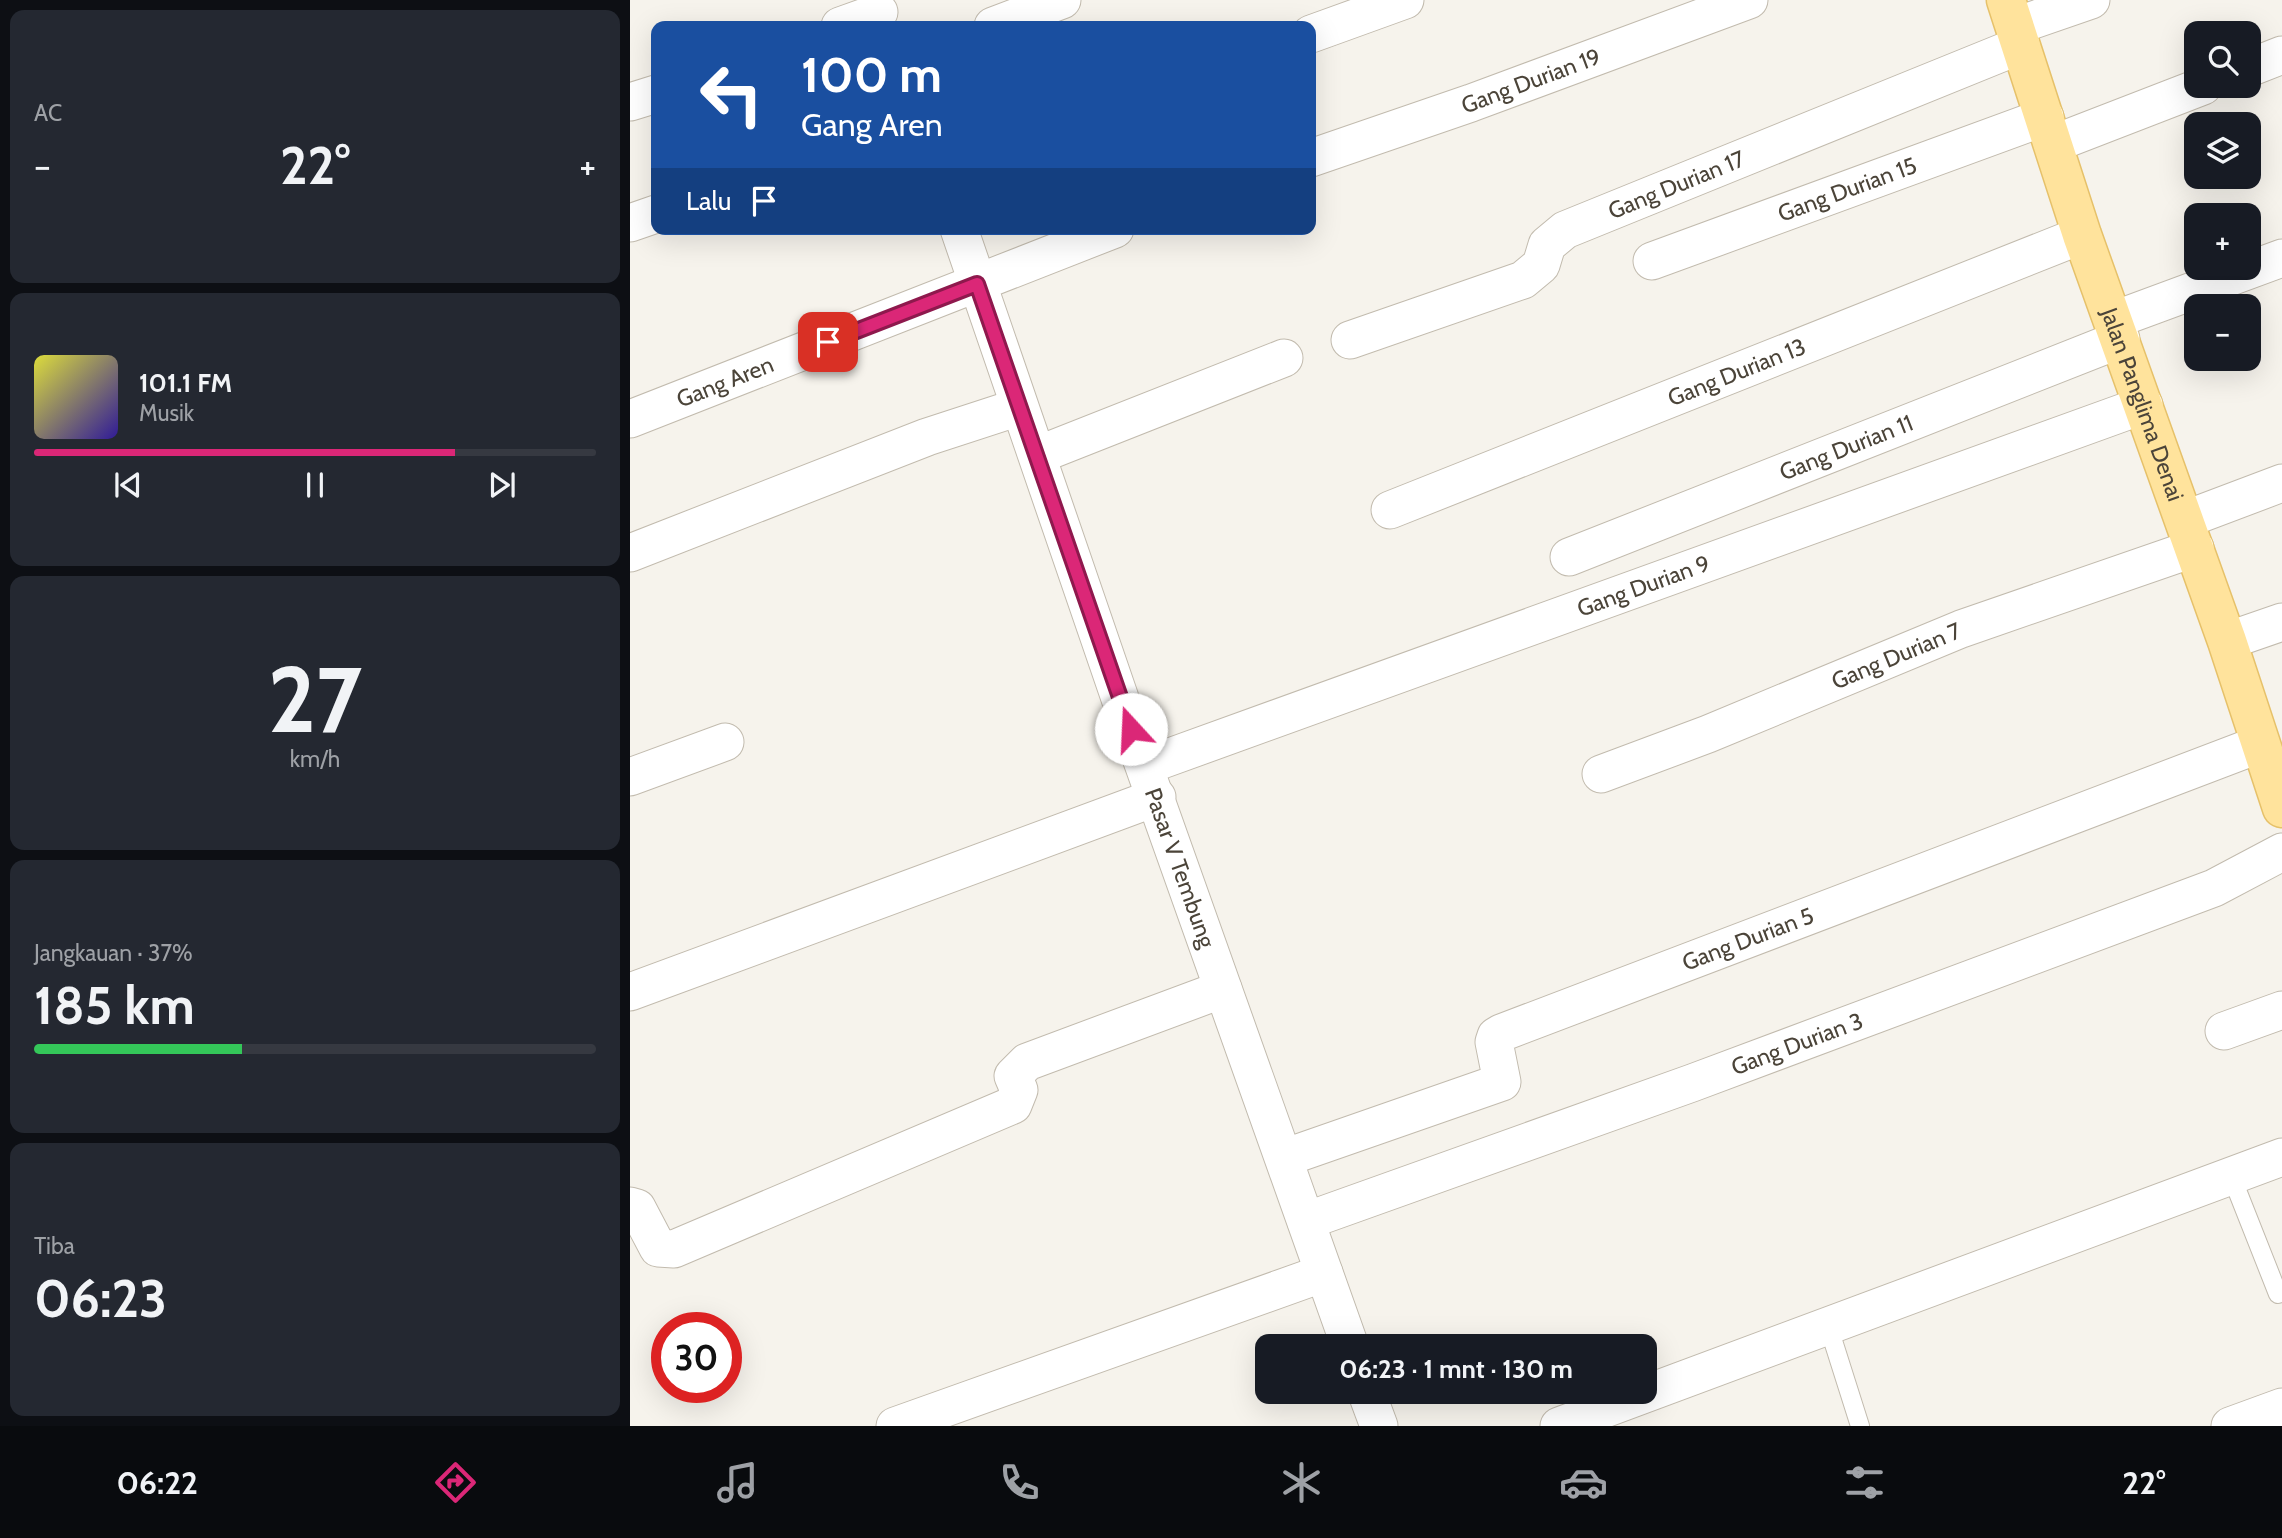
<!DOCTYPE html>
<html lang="id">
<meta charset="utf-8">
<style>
body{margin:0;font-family:Cabin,sans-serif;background:#242831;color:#f1f3f6;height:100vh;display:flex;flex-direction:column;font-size:26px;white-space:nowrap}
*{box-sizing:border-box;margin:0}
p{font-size:23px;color:#9ea1a6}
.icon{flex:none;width:38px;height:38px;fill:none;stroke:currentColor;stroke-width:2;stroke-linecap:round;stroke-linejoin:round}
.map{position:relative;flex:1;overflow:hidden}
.details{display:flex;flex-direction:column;gap:10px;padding:10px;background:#0d0f14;width:630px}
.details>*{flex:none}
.banner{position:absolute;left:21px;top:21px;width:665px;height:214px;border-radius:14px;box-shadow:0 7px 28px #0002;background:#1a4fa0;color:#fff;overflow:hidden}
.tools{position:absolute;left:1554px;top:21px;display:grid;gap:14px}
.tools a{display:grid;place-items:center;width:77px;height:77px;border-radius:14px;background:#171b24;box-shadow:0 7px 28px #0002;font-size:35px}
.speed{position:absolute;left:21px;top:1312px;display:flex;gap:14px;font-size:35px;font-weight:700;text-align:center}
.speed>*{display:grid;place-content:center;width:91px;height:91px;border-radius:50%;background:#171b24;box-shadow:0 7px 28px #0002;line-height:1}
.speed .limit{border:10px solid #d22;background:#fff;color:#111}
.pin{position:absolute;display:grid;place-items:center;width:60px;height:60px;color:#fff;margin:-30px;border-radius:14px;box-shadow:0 4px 10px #0006}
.me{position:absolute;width:77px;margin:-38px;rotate:340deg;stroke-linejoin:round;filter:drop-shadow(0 0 5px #0008)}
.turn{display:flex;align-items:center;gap:24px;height:147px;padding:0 35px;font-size:32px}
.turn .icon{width:91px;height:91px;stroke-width:2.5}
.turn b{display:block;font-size:49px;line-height:60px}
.then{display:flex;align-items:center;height:66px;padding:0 35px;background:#0003;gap:14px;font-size:26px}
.big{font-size:52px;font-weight:800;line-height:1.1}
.details .tile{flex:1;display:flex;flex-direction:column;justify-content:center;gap:10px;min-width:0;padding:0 24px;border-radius:14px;background:#242831}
.details .dial{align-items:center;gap:0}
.dial b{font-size:91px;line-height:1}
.song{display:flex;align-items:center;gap:21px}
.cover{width:84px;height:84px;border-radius:10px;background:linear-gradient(135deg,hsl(60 70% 55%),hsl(250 70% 35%))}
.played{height:7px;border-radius:4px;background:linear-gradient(90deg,#db2777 75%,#363941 75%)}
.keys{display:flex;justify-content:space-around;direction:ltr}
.heat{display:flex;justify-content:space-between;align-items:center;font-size:38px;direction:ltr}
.charge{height:10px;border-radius:5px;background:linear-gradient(90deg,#34c759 37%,#363941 0)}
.trip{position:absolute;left:625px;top:1334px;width:402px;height:70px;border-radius:14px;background:#171b24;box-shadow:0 7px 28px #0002;font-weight:800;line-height:70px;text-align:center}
.dock{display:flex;height:112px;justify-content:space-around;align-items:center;background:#090b0e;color:#9ea1a6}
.dock .icon{width:49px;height:49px}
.dock .selected{color:#db2777}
.dock b{font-size:32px;color:#f1f3f6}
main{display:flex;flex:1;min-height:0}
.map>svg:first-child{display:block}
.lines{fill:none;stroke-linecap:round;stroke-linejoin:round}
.service-casing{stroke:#c2bbae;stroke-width:20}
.minor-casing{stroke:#c2bbae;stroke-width:39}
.primary-casing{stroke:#e6c16a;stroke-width:41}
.service{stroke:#fff;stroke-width:18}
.minor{stroke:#fff;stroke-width:37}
.primary{stroke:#ffe39c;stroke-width:38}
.route-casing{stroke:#8e194d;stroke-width:18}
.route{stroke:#db2777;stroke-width:12}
.labels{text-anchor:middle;stroke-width:6;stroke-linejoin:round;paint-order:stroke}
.street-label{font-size:23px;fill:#4b4439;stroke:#fff}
</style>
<main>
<section class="details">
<div class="tile"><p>AC</p>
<div class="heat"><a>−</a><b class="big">22°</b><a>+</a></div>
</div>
<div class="tile">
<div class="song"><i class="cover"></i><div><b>101.1 FM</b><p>Musik</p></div></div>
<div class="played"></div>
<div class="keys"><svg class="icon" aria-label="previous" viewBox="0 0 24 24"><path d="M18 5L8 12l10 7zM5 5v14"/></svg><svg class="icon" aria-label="pause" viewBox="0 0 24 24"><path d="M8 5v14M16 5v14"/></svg><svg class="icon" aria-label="next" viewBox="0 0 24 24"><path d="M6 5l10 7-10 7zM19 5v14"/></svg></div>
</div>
<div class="tile dial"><b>27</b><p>km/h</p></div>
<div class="tile"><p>Jangkauan · 37%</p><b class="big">185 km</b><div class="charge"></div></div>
<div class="tile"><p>Tiba</p><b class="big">06:23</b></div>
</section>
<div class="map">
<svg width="1652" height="1426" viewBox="0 0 1652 1426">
<rect width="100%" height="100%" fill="#f6f3ec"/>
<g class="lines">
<!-- service casing -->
<g class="service-casing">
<path id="service" d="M1601,1175L1648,1294
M1198,1325L1230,1426"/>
</g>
<!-- minor casing -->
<g class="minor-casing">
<g id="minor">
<path d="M210,26L249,12"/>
<path d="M363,26L432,0"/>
<path d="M1386,26L1461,0"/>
<path d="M681,34L775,0"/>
<path d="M1619,68L1652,55"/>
<path d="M0,102L26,94"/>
<path d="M1423,144L1573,86"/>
<path id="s1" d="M681,158L841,103L1119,0"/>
<path d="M0,223L26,214"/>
<path id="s2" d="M329,229L494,710L720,1346"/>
<path id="s3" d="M1022,261L1415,117"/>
<path d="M1484,320L1652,258"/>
<path id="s4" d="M720,340L893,280L911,265L917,245L935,230L1391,45"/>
<path id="s5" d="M0,419L485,229"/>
<path d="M408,455L654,358"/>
<path id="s6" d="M760,510L1452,235"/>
<path d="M1554,520L1652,483"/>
<path d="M0,553L297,437L389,407"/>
<path id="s7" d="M939,557L1491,339"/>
<path d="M1597,641L1652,622"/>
<path id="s8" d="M515,766L1514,405"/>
<path id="s9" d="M971,774L1078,734L1331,629L1565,548"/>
<path d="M0,777L95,742"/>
<path d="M0,992L527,797"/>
<path d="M1594,1031L1652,1010"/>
<path id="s10" d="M654,1158L872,1082L864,1042L866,1036L871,1033L1630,744"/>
<path d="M0,1206L7,1208L28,1248L44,1249L383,1105L389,1090L383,1076L397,1062L593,989"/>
<path id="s11" d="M676,1221L1062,1083L1584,888L1652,852"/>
<path d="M736,1391L749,1426"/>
<path d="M265,1426L694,1273"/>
<path d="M929,1426L1652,1157"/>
<path d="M1600,1426L1652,1407"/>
</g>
</g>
<!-- primary casing -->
<g class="primary-casing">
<g id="primary">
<path id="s12" d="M1376,0L1452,235L1597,641L1652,808"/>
</g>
</g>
<!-- service -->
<use href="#service" class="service"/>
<!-- minor -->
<use href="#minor" class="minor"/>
<!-- primary -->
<use href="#primary" class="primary"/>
</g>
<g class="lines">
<!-- route casing -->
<g class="route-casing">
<path id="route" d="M198,342L347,284L501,729"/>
</g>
<!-- route -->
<use href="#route" class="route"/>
</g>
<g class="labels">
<!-- street labels -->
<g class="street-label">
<text dy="8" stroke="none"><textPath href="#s1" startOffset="233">Gang Durian 19</textPath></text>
<text dy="8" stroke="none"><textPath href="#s4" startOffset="371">Gang Durian 17</textPath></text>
<text dy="8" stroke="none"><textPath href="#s3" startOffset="208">Gang Durian 15</textPath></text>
<text dy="8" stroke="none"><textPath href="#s6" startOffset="373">Gang Durian 13</textPath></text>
<text dy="8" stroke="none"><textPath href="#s5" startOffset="102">Gang Aren</textPath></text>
<text dy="8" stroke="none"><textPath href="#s12" startOffset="427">Jalan Panglima Denai</textPath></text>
<text dy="8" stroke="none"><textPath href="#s7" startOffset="298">Gang Durian 11</textPath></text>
<text dy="8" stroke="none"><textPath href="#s8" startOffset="530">Gang Durian 9</textPath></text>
<text dy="8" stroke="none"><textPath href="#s9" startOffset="318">Gang Durian 7</textPath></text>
<text dy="8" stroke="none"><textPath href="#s2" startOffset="676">Pasar V Tembung</textPath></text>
<text dy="8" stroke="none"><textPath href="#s10" startOffset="548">Gang Durian 5</textPath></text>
<text dy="8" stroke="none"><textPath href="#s11" startOffset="522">Gang Durian 3</textPath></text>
</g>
</g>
</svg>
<div class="tools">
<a><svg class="icon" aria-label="search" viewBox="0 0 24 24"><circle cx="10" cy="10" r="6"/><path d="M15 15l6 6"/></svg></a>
<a><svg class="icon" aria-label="layers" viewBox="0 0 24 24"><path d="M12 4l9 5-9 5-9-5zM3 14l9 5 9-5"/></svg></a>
<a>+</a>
<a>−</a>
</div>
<div class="speed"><div class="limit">30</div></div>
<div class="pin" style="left:198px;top:342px;background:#d93025"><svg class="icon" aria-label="arrive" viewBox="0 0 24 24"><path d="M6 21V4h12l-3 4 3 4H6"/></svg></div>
<svg class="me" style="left:501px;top:729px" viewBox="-20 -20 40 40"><circle r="19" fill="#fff"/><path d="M0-13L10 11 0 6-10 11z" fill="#db2777"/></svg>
<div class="trip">06:23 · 1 mnt · 130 m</div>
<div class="banner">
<div class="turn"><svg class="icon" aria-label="left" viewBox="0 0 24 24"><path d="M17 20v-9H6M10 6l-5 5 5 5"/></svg><div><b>100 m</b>Gang Aren</div></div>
<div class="then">Lalu<svg class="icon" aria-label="arrive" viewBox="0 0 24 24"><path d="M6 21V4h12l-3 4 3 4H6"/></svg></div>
</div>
</div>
</main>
<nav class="dock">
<b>06:22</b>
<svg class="icon selected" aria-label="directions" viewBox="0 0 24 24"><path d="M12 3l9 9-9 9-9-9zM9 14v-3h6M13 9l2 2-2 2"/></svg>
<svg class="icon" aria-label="music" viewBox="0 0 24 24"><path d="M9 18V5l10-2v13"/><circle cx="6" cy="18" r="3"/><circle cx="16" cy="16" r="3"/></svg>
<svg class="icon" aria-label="phone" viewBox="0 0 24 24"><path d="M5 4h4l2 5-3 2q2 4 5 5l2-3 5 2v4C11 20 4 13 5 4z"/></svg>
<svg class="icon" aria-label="climate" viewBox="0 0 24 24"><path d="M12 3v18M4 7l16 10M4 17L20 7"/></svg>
<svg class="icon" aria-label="car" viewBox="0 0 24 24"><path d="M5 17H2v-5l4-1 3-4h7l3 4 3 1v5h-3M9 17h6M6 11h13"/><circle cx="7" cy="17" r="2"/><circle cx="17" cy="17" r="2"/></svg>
<svg class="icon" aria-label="filters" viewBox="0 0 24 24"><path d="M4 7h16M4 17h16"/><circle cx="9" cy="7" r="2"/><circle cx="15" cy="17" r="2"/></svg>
<b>22°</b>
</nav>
